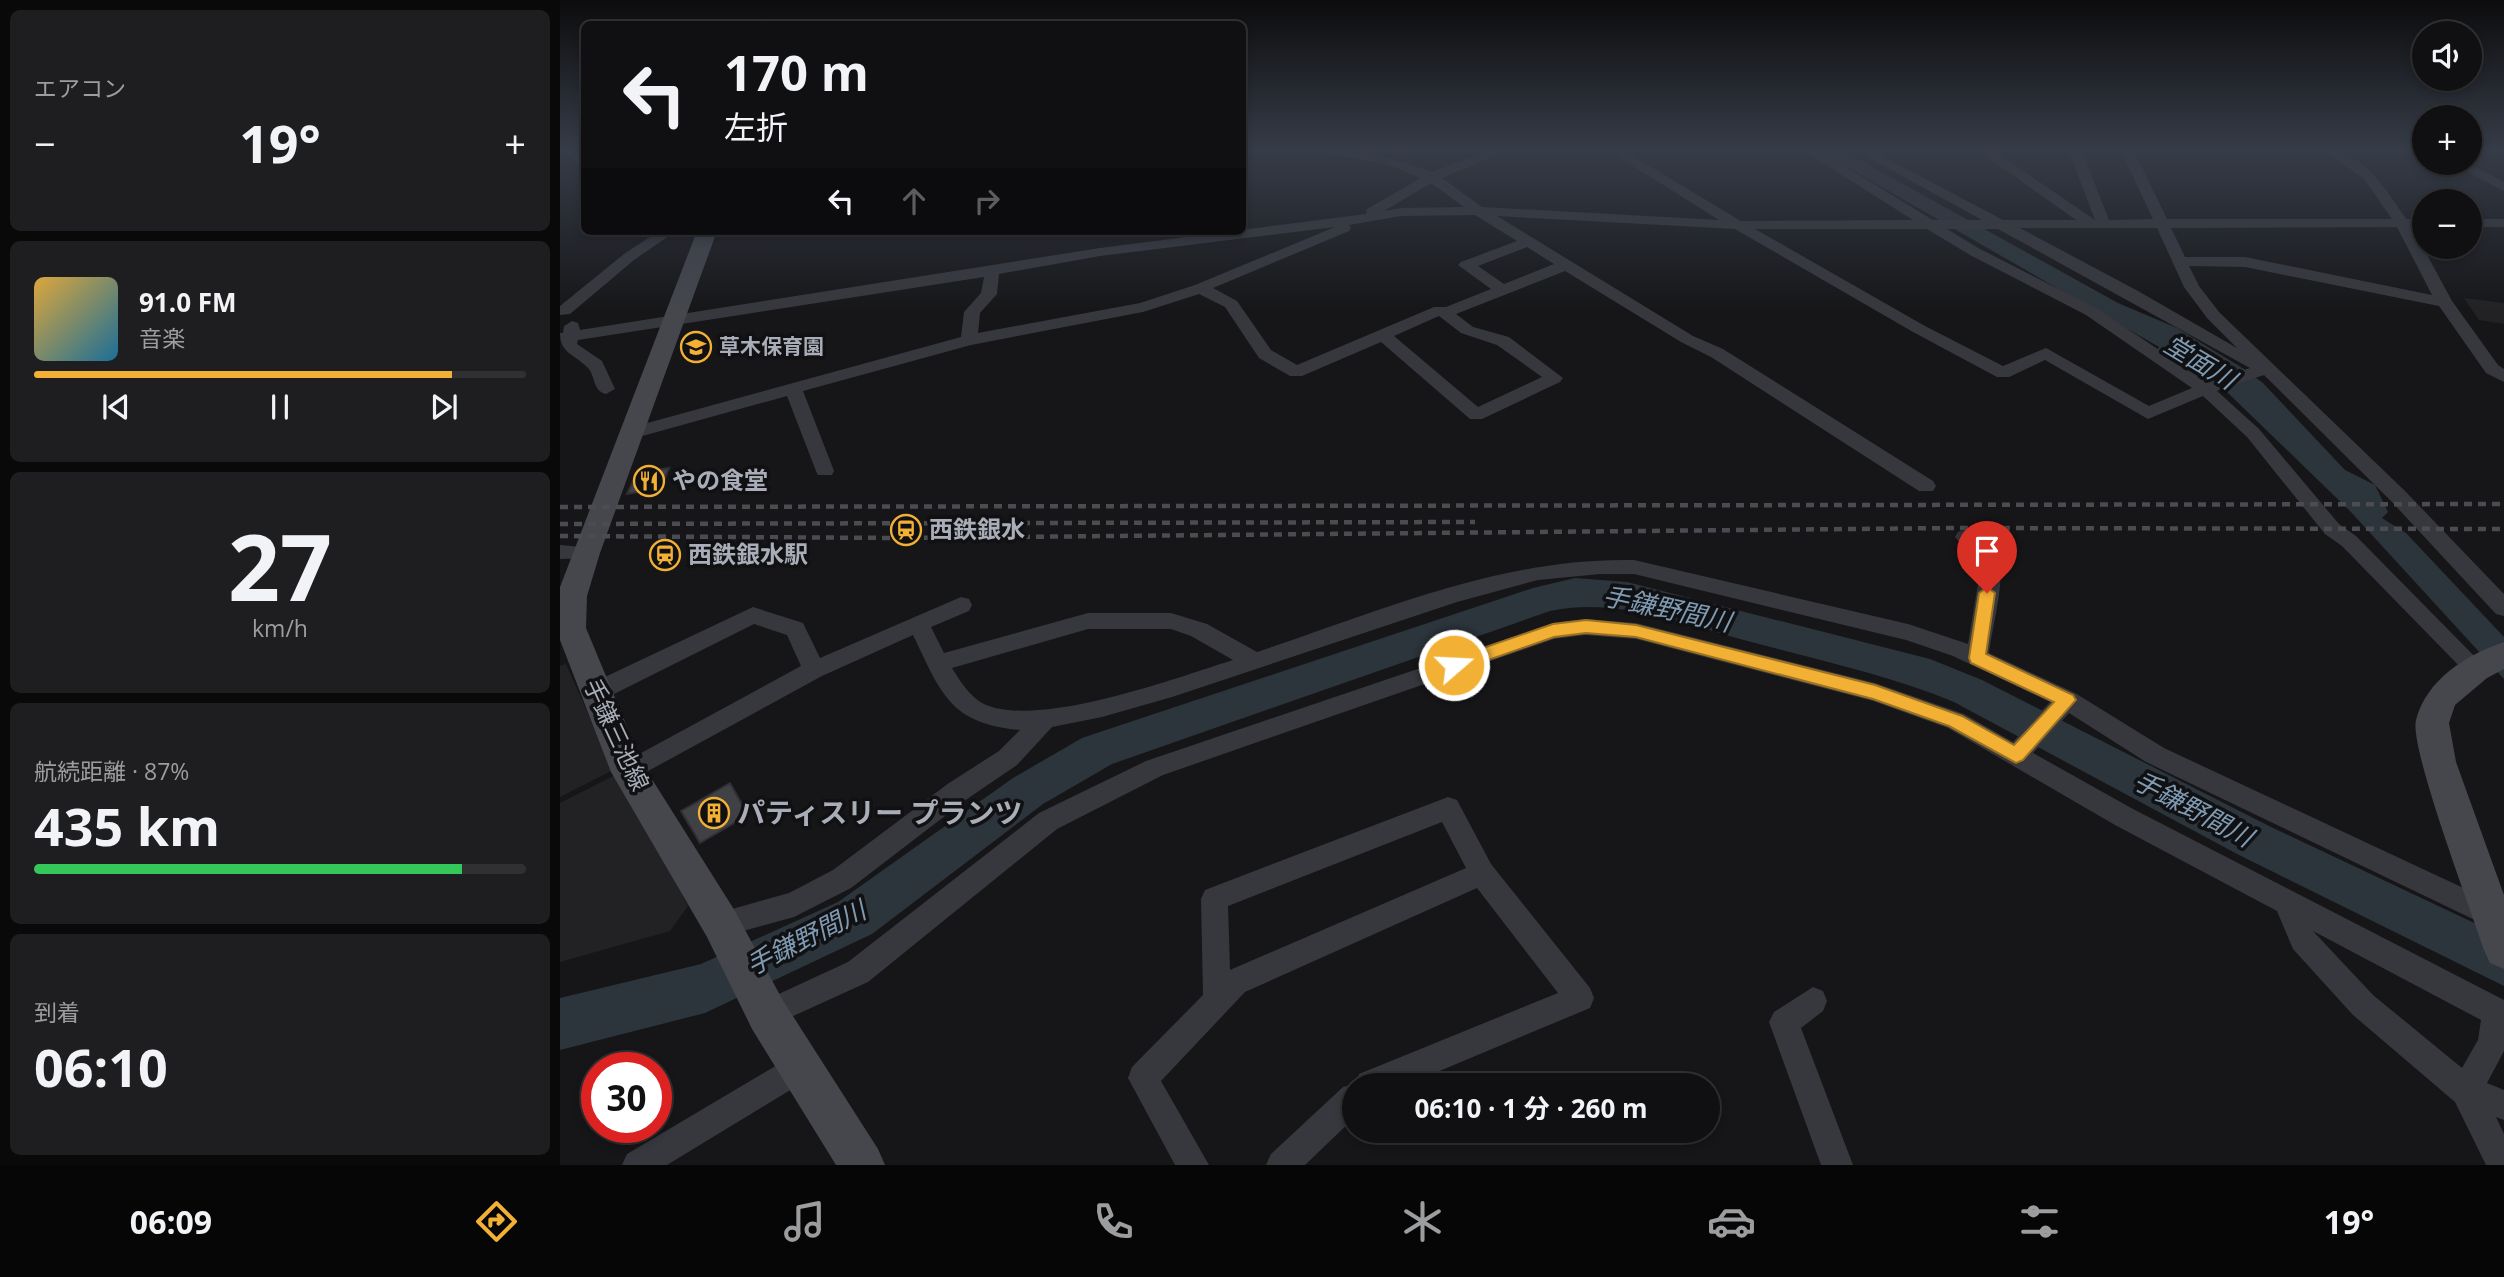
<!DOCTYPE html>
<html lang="ja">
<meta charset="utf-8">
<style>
body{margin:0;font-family:"Open Sans","Noto Sans JP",sans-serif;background:#1e1e20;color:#f1f3f6;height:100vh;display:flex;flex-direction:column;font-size:26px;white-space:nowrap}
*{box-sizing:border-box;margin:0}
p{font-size:23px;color:#9c9d9f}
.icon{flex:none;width:38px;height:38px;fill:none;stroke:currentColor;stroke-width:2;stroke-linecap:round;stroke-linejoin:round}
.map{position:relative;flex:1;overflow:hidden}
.side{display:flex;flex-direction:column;gap:10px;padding:10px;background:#09090a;width:560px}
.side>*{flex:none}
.guide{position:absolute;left:21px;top:21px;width:665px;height:214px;border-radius:10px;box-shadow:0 4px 10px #0003,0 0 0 2px #303032;background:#101012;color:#f1f3f6;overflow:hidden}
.controls{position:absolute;left:1852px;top:21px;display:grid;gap:14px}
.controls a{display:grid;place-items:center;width:70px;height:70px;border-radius:50%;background:#101012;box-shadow:0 4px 10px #0003,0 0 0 2px #303032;font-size:35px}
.speed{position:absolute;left:21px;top:1052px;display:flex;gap:14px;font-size:35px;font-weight:700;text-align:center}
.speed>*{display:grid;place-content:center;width:91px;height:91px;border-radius:50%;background:#101012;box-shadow:0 4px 10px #0003,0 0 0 2px #303032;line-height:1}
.speed .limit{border:10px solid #d22;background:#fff;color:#111}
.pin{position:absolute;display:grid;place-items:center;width:60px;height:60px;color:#fff;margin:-72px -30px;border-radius:50% 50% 50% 0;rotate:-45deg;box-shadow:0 0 7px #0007}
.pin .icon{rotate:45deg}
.me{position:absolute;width:77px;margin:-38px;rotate:71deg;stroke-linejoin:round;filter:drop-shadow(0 0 5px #0008)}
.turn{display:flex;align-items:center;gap:24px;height:147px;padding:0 28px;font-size:32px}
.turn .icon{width:91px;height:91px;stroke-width:2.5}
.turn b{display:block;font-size:49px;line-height:60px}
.lanes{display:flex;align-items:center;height:66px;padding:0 28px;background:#0003;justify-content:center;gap:35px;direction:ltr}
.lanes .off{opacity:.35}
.big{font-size:52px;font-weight:700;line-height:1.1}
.side .tile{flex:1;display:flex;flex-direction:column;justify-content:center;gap:10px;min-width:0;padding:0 24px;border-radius:10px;background:#1e1e20}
.side .dial{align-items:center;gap:0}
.dial b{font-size:91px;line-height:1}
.song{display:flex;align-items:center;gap:21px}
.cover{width:84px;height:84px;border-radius:10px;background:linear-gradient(135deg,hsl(40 70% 55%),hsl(200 70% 35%))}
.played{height:7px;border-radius:4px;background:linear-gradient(90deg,#f2b134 85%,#303032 85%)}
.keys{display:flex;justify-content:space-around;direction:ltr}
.heat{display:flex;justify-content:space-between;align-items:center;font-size:38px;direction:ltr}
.charge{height:10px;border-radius:5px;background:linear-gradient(90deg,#34c759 87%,#303032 0)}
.trip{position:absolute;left:782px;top:1073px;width:378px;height:70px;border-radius:35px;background:#101012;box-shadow:0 4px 10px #0003,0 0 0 2px #303032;font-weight:700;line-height:70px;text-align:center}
.tabs{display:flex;height:112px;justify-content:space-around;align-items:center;background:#060607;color:#9c9d9f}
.tabs .icon{width:49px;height:49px}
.tabs .active{color:#f2b134}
.tabs b{font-size:32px;color:#f1f3f6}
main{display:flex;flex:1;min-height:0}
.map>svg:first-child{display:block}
.built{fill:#222225}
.water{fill:#2c353c}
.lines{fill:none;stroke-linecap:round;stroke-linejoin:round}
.river{fill:#2c353c;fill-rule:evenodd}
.building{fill:#404145;stroke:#303034;stroke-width:2}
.street{fill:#37383d;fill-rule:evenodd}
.secondary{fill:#45474d;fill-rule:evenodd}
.rail{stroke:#4a4c52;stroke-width:4.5;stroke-dasharray:8 6;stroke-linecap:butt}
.route{fill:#f2b134;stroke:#9d7322;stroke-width:2}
.labels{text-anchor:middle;stroke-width:7;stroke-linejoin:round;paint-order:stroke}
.far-poi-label{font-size:21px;font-weight:bold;fill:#a8adb8;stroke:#111113;text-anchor:start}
.poi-label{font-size:24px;font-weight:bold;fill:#a8adb8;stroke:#111113;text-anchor:start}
.street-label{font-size:24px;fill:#a8adb8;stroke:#111113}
.water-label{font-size:26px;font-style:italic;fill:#7f9bb3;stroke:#111113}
.near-poi-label{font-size:28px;font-weight:bold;fill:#a8adb8;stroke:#111113;text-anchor:start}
</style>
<main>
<section class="side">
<div class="tile"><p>エアコン</p>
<div class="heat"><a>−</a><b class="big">19°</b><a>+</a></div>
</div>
<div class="tile">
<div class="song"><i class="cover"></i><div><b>91.0 FM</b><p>音楽</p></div></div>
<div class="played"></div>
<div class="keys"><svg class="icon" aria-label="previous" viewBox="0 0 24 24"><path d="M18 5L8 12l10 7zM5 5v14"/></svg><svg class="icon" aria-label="pause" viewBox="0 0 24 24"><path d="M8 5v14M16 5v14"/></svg><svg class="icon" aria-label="next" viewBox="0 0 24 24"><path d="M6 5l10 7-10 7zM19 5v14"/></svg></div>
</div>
<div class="tile dial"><b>27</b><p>km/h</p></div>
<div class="tile"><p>航続距離 · 87%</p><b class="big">435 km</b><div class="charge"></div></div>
<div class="tile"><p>到着</p><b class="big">06:10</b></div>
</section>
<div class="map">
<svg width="1944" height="1165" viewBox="0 0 1944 1165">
<rect width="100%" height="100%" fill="#161618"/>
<!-- built -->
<path class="built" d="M1904,298L1944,303V324L1919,320Z
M6,664L53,770L0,797V666Z
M57,774L128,906L110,931L0,962V803Z"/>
<!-- water -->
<path class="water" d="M1256,149H1280L1558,303L1617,328L1684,369L1703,383L1785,470L1815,485L1828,512L1822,518L1846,533L1944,637V679L1790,511L1669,394L1642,373L1597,350L1599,347Z"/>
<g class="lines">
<!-- river -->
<path class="river" d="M1015,578L1067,582L1370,659L1422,680L1711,827L1944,937V986L1679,855L1394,702C1331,676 1265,662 1199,644C1132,627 1059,596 990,611L552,764L483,804L312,934L145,1013L0,1050V998L141,964L278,902L453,778L522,738L973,588Z"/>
</g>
<!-- building -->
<path class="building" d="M109,468L101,488L67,494L77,473Z
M170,783L188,815L140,843L121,811Z"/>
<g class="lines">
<!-- street -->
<path class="street" d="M5,149H16L24,156V166L5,154Z
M759,149C799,149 834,158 872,172L934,149H952L882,178L922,207L1159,220L1046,149H1061L1181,221L1353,220L1241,149H1256L1373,220H1422L1293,149H1309L1443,220H1516L1416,149H1431L1535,220L1508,149H1521L1549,220L1593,219L1560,149H1573L1607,219H1832L1804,179L1762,149C1802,149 1826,189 1846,219H1864V227H1852L1892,301L1938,365L1944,369V382L1926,373L1879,306L1685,267L1629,266L1639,286L1659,312L1845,491L1944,594V616L1936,614L1831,501L1704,375L1657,391L1699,429L1779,524L1796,536L1927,669L1924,675L1916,678L1908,675L1782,546L1765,534L1687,437L1643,396L1588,419L1485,360L1449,377H1437L1353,332L1175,229L937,216L1133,336L1163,349L1373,481L1376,486L1373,491H1359L1151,357L1121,342L1005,271L896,314L913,327L949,337L1003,378L1000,382L922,419H910L821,342L742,376H730L699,358L665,307L639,294L583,312L411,345L243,391L274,471L272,475H258L256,471L227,396L68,440L59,434L62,430L401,337L404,312L421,293L424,277L18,340L17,344L42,361L55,389L46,394C32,391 36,375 27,367C14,354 0,353 0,333H3L4,326L12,321L18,323L20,330L540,248L806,214L807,209L861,178L826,164L765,153ZM871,183L904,207L841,208L824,211ZM915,215L957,241L901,262L898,265L931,289L886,307H874L737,365L711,350L677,301L653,288L789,231L791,228L789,225L841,216ZM775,227L635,285L580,303L418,333L420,313L437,294L439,274L540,256ZM1837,227L1872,295L1685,257H1625L1611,228ZM1460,228H1597L1624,287L1647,318L1677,348L1578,291ZM1195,229H1367L1410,255L1526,315L1632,388L1589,406L1486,348L1443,366L1365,326ZM1387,229H1438L1690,368L1647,382L1538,309L1420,249ZM967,247L994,264L944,284L918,266ZM879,316L901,333L937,345L982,377L918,407L834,336Z
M1855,149H1864V155Z
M1890,163H1907L1944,182V191Z
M1909,219H1944V227H1909Z
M99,231H116L74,260L10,314L0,315V306L64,254Z
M1405,530C1421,535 1436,554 1440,571C1443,586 1431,635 1429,653L1515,693L1604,748L1944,907V934L1586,762L1509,713L1473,753L1573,809L1944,1000V1051L1927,1083L1944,1090V1120L1936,1117L1944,1134V1165H1926L1895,1102L1793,1015L1733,949L1717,911L1555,825L1388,728L1313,701L1076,639L1025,635L994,639L603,775L497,829L308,982L207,1028L197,1024L193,1014L197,1004L288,962L479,813L586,761L993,623L1025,619L1076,623L1315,683L1404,714L1453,742L1490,702L1393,656L1346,640L1074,574H1040L978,580L897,602L612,697L542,717L492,727L457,765L407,799L291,888L234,917L161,937L151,933L147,924L151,915L229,893L273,870L389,783L439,751L460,730C390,724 381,693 353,635L262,676L68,782L59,779L56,772L59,765L241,666L227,635L194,624L44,699L36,701L28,699L24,692L28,685L193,607L243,623L260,658L401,597L409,599L412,605L409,611L371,627L384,653L528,613H611L647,624L697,652C820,611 943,557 1074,560L1348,624L1408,644L1420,572L1414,559L1395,537L1398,532ZM528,629H611L631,636L673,660C616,678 478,729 424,704C410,697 400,681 392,668ZM1753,931L1921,1020L1918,1040L1902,1068L1813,995Z
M0,545L33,548L36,553L33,558L0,559Z
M888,797L897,800L931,864L1030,988L1034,998L1030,1008L846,1085H794V1118L745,1165H706L711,1154L783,1087L796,1083L799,1074L998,993L917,888L685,992L601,1081L649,1165H615L568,1078L572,1067L643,995L641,899L645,890ZM882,822L906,868L670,970L668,906Z
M1253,987L1263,991L1267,1001L1263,1011L1241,1028L1293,1165H1261L1209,1022L1214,1012Z
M239,1052L250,1056L254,1067L250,1078L107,1165H62L67,1154Z"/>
<!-- secondary -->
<path class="secondary" d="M137,231H157L40,553L27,596L26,628L83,765L175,911L222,999L318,1149L325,1165H276L192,1029L147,937L51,772L0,640V587Z
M1944,642V669L1927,678L1895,705L1889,723L1896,762L1944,895V969L1930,963L1924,950C1912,912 1849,748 1856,720C1866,680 1907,654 1944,642Z"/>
<!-- rail -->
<path class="rail" d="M0,507L1944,504
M0,524L915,522
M0,536L341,538L1396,528L1944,529"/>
</g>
<!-- sky -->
<linearGradient id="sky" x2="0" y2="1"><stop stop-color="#0c0c0d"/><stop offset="0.48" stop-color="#363c48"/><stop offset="1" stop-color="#363c48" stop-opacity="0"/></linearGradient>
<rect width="1944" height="312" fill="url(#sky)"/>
<!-- route -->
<path class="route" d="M1427,587L1435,593L1426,654L1513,695L1516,700L1463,760L1456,763L1389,726L1313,699L1076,637L1026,633L994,637L894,672L888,670L885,665L888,660L993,624L1026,620L1076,625L1315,685L1402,716L1454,745L1494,702L1411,663L1409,658L1419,593Z"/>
<!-- icons -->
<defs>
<g id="school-ring" transform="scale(1.575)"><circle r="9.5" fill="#111113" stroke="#f2b134" stroke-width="1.5"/><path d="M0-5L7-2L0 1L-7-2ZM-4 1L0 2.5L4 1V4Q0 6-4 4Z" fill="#f2b134"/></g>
<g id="restaurant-ring" transform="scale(1.575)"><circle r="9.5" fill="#111113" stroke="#f2b134" stroke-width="1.5"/><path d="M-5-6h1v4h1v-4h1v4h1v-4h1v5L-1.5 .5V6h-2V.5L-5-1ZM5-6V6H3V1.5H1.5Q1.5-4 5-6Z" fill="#f2b134"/></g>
<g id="station-ring" transform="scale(1.575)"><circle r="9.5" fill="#111113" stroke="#f2b134" stroke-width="1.5"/><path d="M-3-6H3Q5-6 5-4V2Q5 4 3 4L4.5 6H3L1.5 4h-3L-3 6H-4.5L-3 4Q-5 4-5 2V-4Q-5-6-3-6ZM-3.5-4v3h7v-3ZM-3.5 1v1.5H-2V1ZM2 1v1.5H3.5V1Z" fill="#f2b134"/></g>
<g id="building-ring" transform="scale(1.575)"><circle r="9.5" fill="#111113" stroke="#f2b134" stroke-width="1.5"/><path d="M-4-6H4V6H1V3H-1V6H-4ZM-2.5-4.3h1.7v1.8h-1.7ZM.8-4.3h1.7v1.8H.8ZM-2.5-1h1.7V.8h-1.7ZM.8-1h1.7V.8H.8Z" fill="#f2b134"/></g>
</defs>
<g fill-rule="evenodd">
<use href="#school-ring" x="136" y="347"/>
<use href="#restaurant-ring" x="89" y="481"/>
<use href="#station-ring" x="346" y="530"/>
<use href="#station-ring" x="105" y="555"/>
<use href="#building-ring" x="154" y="813"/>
</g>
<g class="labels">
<!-- far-poi labels -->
<g class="far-poi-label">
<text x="159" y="354">草木保育園</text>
</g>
<!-- poi labels -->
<g class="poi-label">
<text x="112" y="489">やの食堂</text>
<text x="369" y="538">西鉄銀水</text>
<text x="128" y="563">西鉄銀水駅</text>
</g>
<!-- street labels -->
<g class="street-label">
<text transform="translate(56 735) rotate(65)" y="8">手鎌三池線</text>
</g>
<!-- water labels -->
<g class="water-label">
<text transform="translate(1640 362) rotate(31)" y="9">堂面川</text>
<text transform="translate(1107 609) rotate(12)" y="9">手鎌野間川</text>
<text transform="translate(1633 809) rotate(28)" y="9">手鎌野間川</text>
<text transform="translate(246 938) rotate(-27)" y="9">手鎌野間川</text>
</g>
<!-- near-poi labels -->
<g class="near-poi-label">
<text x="177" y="823">パティスリー プランツ</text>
</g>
</g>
</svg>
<div class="controls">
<a><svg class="icon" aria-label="sound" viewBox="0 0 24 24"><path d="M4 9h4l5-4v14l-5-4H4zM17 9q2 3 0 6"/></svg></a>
<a>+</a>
<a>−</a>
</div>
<div class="speed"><div class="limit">30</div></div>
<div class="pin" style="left:1427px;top:593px;background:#d93025"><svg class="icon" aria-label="arrive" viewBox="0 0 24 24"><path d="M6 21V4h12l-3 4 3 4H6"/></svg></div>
<svg class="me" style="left:894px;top:665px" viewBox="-20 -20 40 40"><circle r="17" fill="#f2b134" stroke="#fff" stroke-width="3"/><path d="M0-11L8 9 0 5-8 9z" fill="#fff"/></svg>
<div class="trip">06:10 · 1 分 · 260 m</div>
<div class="guide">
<div class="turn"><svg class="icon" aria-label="left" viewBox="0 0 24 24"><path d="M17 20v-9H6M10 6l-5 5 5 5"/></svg><div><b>170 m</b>左折</div></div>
<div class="lanes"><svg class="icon" aria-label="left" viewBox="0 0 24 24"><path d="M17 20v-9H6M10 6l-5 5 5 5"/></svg><svg class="icon off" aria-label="ahead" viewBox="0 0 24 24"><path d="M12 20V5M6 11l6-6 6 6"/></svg><svg class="icon off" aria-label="right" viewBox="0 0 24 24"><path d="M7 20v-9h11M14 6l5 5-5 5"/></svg></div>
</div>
</div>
</main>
<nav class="tabs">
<b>06:09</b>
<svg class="icon active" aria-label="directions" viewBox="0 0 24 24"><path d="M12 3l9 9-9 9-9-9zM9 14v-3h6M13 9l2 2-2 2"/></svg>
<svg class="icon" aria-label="music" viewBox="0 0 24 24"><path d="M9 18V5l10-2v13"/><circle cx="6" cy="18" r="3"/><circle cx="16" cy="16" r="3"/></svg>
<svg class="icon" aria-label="phone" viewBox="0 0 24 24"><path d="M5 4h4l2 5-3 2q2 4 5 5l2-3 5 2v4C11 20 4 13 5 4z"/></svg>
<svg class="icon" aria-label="climate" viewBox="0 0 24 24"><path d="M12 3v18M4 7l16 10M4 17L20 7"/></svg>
<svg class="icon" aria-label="car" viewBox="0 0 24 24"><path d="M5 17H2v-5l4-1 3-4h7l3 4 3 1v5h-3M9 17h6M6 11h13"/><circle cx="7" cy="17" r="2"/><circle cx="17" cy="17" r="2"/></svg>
<svg class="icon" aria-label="filters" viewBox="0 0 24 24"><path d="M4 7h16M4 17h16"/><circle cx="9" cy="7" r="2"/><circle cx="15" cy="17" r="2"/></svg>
<b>19°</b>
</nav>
